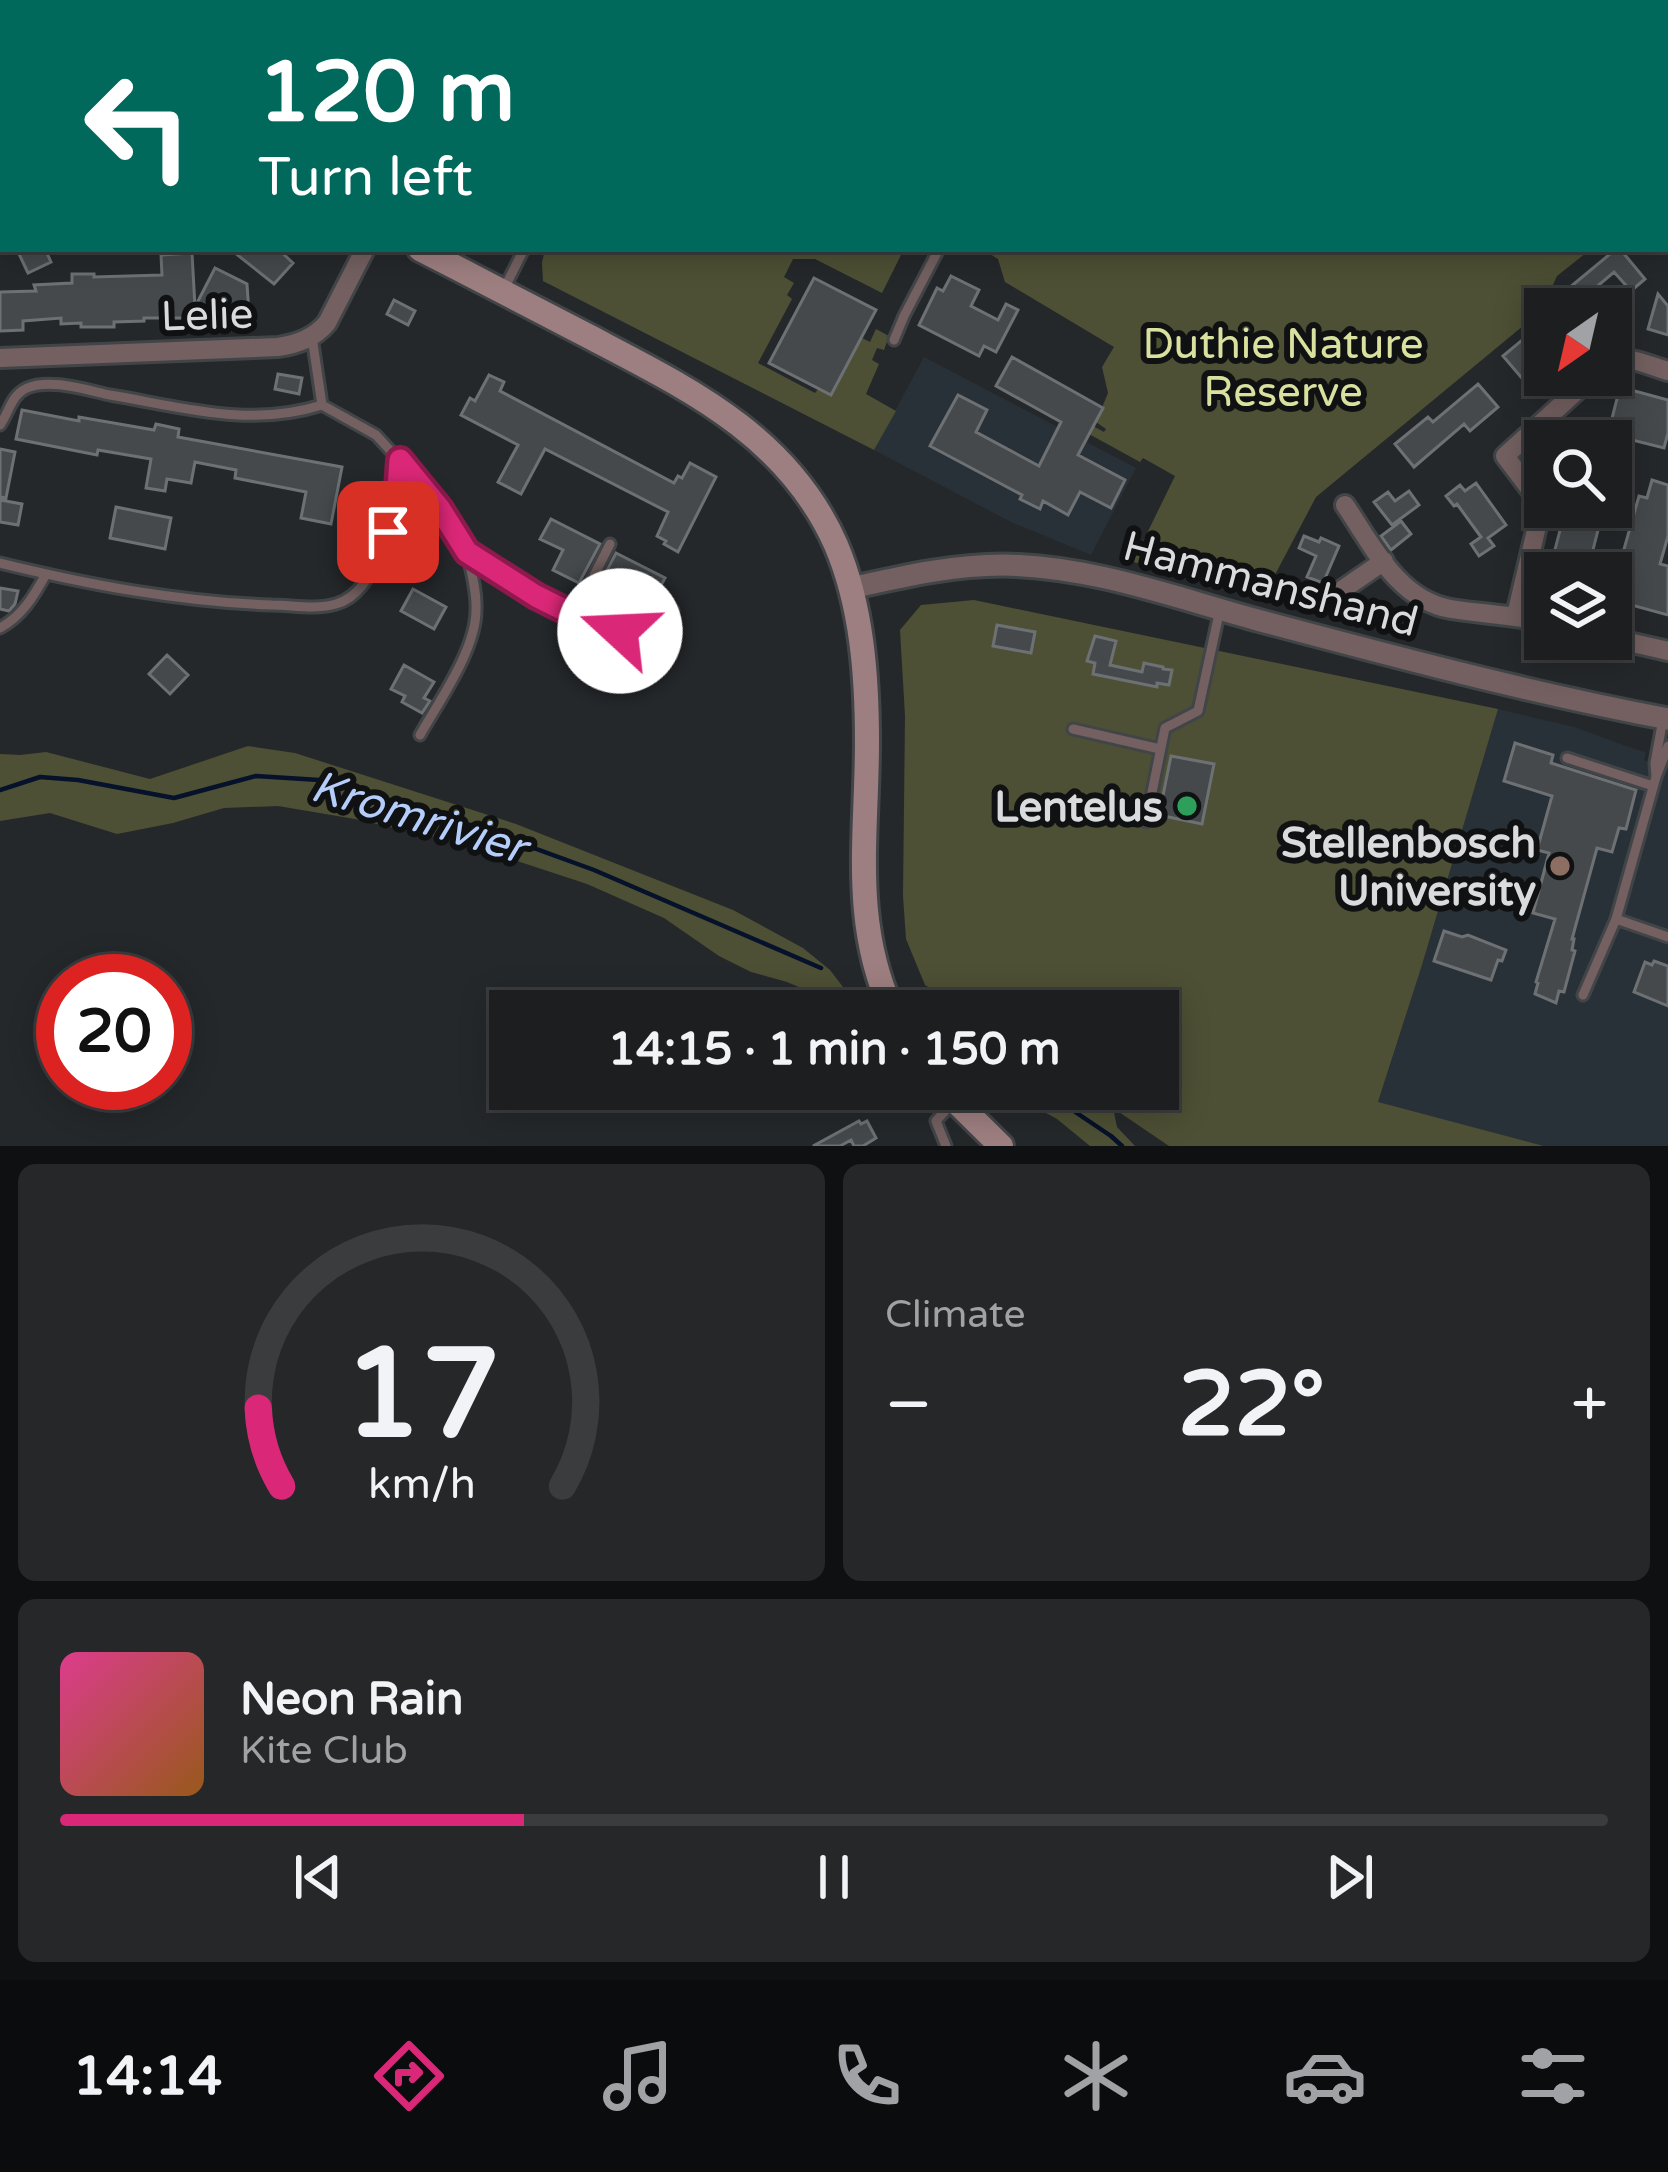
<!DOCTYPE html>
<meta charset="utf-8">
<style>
body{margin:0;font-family:"Varela Round",sans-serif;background:#252729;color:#f1f3f6;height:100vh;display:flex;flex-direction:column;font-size:45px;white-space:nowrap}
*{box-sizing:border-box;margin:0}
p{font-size:39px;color:#a0a2a5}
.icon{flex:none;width:66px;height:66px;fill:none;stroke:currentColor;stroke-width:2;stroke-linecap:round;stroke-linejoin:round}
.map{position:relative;height:1146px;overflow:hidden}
.drawer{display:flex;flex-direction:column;gap:18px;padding:18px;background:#0f1012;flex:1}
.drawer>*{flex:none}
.hud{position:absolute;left:0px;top:0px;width:1668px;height:252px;box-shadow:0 6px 30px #0003,0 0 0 3px #3a3c3e;background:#00695c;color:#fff;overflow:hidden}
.needle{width:78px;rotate:214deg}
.controls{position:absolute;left:1524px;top:288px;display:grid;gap:24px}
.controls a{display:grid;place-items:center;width:108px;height:108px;border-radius:0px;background:#1c1e20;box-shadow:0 6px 30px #0003,0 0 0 3px #3a3c3e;font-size:60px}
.speed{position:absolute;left:36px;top:954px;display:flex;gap:24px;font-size:60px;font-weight:700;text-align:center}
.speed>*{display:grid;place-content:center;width:156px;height:156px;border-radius:50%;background:#1c1e20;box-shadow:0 6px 30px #0003,0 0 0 3px #3a3c3e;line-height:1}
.speed .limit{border:18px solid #d22;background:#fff;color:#111}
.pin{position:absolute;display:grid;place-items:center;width:102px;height:102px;color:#fff;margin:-51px;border-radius:24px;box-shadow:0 6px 18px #0006}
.me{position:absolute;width:132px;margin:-66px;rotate:290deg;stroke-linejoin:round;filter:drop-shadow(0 0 9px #0008)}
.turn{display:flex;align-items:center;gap:42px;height:252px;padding:0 60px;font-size:54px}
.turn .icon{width:156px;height:156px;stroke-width:2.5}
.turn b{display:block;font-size:84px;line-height:102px}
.big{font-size:90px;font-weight:800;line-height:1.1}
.drawer .tile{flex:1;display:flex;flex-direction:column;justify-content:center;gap:18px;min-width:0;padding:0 42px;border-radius:18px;background:#252729}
.drawer .dial{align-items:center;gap:0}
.dial svg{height:312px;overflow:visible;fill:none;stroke:#3a3c3e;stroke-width:7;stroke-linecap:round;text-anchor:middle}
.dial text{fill:#f1f3f6;stroke:none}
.song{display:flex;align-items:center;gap:36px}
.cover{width:144px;height:144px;border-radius:18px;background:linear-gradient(135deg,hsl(330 70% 55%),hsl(30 70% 35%))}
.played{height:12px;border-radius:6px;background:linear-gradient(90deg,#db2777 30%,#3a3c3e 30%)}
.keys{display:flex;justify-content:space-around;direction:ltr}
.heat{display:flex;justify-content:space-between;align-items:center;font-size:66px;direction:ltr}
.drawer .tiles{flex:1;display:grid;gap:18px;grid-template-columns:1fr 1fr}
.tile:last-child{grid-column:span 2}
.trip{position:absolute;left:489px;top:990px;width:690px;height:120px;border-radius:0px;background:#1c1e20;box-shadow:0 6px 30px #0003,0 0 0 3px #3a3c3e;font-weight:800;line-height:120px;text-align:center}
.tab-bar{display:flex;height:192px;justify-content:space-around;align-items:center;background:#0b0c0d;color:#a0a2a5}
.tab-bar .icon{width:84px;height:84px}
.tab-bar .active{color:#db2777}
.tab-bar b{font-size:54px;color:#f1f3f6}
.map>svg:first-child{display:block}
.built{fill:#293138}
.green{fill:#4d5034}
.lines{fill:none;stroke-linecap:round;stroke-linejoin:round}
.stream{stroke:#06112b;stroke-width:4.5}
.building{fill:#45494c;stroke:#6d7174;stroke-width:3}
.service-casing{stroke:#424547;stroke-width:15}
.minor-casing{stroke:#424547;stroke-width:24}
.tertiary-casing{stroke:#424547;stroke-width:27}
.secondary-casing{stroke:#424547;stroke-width:30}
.service{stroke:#746061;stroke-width:9}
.minor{stroke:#746061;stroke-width:18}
.tertiary{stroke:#746061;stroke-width:21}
.secondary{stroke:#9e7f81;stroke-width:24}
.route-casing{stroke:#8e194d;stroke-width:30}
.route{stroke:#db2777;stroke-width:21}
.leisure-dot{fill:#2e9e5b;stroke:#101112;stroke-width:4.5}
.education-dot{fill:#8d6e63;stroke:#101112;stroke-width:4.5}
.labels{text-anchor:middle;stroke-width:12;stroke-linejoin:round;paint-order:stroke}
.street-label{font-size:42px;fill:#d9dbdd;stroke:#101112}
.park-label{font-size:42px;fill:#dae19e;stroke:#101112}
.poi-label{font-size:42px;font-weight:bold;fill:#d9dbdd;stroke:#101112;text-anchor:end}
.water-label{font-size:45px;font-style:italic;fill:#b5cdfa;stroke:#101112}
</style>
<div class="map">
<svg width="1668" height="1146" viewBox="0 0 1668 1146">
<rect width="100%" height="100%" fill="#25282b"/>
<!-- built -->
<path class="built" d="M924,357L1136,468L1091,555L1011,522L874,450Z
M1498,709L1574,727L1646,753L1644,760L1668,767V1146H1544L1378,1103L1422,965Z"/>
<!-- green -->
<path class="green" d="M1152,0H1668V83L1665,95V3H1150Z
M545,249H895L902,253L882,293L815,259H793L784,277L794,283L787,295L792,299L758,363L815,393L818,389L831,396L862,338L870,342L876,329L889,336L884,350L877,348L872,360L879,364L866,394L896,411L874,450L543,281L542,263Z
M982,249H1591L1557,276L1541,311L1316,497L1267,590L1133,562L1175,476L1143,458L1140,462L1089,434L1093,426L1104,432L1106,429L1096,422L1108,393L1102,367L1114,347L1005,282L998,259Z
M974,600L1498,709L1422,965L1378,1102L1544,1146H1169L1113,1108L1117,1127L1135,1146H1090L1057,1119L1003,1089H1158V1011H966L925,985L906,939L903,896L905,716L900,630L921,605Z
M248,746L295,753L516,824L733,910L803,948L830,970L846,991L861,1001L863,1005L857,1011H844L829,1000L787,982L751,972L719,956L664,918L587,884L462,843L355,819L278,806L224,808L173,823L117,834L50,813L0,821V754L20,755L46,752L150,779Z"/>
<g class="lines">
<!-- stream -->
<path class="stream" d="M0,790L40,777L78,780L174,798L256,776L319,780L473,826L594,870L821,968
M1041,1089L1111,1136L1122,1146"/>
</g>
<!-- building -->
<path class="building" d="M29,249H45L51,262L28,273L19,254Z
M230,249H278L293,263L274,284Z
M1616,249H1620L1645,279L1631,291L1614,272L1594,289L1611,309H1586L1569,288Z
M192,253L195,307L215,268L247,284L249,314L212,318H144V321L114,322V327H81V323L61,324V318L23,321V330L0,331V292L36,291L34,285L72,283V274H94V277L162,275L161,255Z
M951,276L979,290L971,306L998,320L1006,304L1018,310L996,352L984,346L979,356L919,325L937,288L943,291Z
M814,278L876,310L831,395L769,363Z
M1658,294L1668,306V335L1648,329Z
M394,300L415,311L408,325L387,314Z
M1545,321V343L1529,357L1546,378L1532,390L1503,356Z
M1012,357L1103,408L1078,455L1125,480L1111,508L1080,492L1068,515L1043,501L1040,509L1020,499L1022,495L930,446L958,395L987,410L976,432L1039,466L1061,422L996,386Z
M278,374L302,378L299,394L275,389Z
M489,375L504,382L500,391L674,483L678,476L682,478L690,463L716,477L678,552L664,544L666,541L657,536L668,512L545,449L521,494L498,482L518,445L461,415L470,398L475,401Z
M1478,384L1498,407L1470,431L1464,424L1414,467L1395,444L1428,417L1433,422Z
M1620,387L1668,400V433L1664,448L1608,434Z
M22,410L79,421V417L154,430L156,424L179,429L178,437L342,467L331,524L301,518L306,492L235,478L236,470L195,462L191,483L167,479L165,491L146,488L151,459L98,450L97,455L16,439Z
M0,449L15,452L6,498L0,497Z
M1652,480L1668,485V536L1660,564L1668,566V615L1624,603L1631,578L1617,574L1639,496L1647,498Z
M1476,483L1506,525L1488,538L1494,546L1479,556L1471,544L1481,537L1457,504L1454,506L1446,496L1460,485L1465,491Z
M1409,491L1419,505L1392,525L1374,502L1388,492L1395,501Z
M0,500L22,504L18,525L0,522Z
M116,507L171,518L165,549L110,538Z
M1566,507H1604L1587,573H1549Z
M551,519L600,544L579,583L553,570L563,550L540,539Z
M1401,521L1411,534L1391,550L1381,536Z
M1304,536L1319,542L1321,538L1339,546L1323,583L1307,577L1316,556L1299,548Z
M616,553L665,578L654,599L605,574Z
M0,588L18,591L15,604L9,611L0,609Z
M413,589L446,607L434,629L401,611Z
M997,625L1035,632L1031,653L993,646Z
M1095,636L1116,641L1110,665L1142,672L1144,663L1163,667V669L1172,670L1169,685L1157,683V687L1093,674L1095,663L1087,661Z
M167,655L188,675L170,694L149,674Z
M404,665L434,682L424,698L430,701L422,713L402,702L405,696L391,689Z
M1515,743L1553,755L1551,763L1636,790L1626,829L1619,828L1612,852L1597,848L1572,939H1574L1572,950L1575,951L1564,992L1559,991L1556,1003L1535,994L1538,983L1536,982L1555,919L1533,913L1549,853L1537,850L1552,796L1504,781Z
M1171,756L1214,764L1202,824L1159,815Z
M1444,931L1462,937L1468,935L1506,950L1502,961L1498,960L1491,980L1434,961Z
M1654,961L1668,966V1006L1634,992L1645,962L1652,965Z
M859,1121L861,1124L867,1121L876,1138L863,1146H854L851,1140L840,1146H813Z"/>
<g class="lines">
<!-- service casing -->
<g class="service-casing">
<path id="service" d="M678,0L688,3
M316,3L318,0
M381,3L383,0
M659,3L671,0
M1142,3L1144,0
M505,287L524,249
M894,340L904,316L939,249
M0,425C9,413 11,395 27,388C50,378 86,390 110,395C182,407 249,428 322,405
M400,461L440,509L467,552L536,596L608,630H633L673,610
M0,563C90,585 180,602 272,605C292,605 316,610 336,604C380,592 401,500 400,461L376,435L322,405L312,337
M574,615L610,544
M0,628C22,616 34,596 46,574
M1073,729L1160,749
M420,735C439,701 476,650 476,610C477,591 471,571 467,552
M1567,758L1653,786
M1656,777L1655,763L1663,719
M1146,822L1165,728L1198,711L1220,609
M1616,919L1668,937
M1583,995L1616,919L1656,777L1668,746
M946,1146L936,1121L954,1101"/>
</g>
<!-- minor casing -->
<g class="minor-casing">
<path id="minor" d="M0,5L5,0
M0,212L3,211
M0,358L278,347C298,344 314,338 327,323L365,249
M1611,361C1629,355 1650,366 1668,371
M1345,505C1372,545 1398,600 1451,609C1482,614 1514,615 1545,622
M1337,598L1342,590L1384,561
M1516,615L1542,505L1505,456L1594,375
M1611,638L1668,651"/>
</g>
<!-- tertiary casing -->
<g class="tertiary-casing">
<path id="tertiary" d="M851,588C901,577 951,565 1003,565C1092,566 1176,598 1261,621C1396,657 1531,693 1668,719"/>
</g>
<!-- secondary casing -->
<g class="secondary-casing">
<path id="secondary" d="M117,0L120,3
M420,249C477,278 534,308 590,337C689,389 788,436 836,545C862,606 867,676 867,742C867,836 851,922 892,1011
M943,1089L1001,1146"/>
</g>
<!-- service -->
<use href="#service" class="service"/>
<!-- minor -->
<use href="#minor" class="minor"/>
<!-- tertiary -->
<use href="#tertiary" class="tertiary"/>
<!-- secondary -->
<use href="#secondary" class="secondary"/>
</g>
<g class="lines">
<!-- route casing -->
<g class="route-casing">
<path id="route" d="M388,532L397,502L400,460L440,509L467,552L536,596L594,625L620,631"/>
</g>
<!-- route -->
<use href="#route" class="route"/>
</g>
<!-- markers -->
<circle class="leisure-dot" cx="1187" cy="806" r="12"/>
<circle class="education-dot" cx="1560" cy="866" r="12"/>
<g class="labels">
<!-- street labels -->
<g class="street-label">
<text transform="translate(207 314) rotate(-2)" y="15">Lelie</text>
<text transform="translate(1271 583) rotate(15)" y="15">Hammanshand</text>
</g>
<!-- park labels -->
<g class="park-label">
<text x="1283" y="358">Duthie Nature<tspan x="1283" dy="48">Reserve</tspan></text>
</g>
<!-- poi labels -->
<g class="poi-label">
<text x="1163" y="821">Lentelus</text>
<text x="1536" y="857">Stellenbosch<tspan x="1536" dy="48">University</tspan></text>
</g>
<!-- water labels -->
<g class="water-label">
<text transform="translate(419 816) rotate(17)" y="16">Kromrivier</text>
</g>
</g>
</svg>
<div class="controls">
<a><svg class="needle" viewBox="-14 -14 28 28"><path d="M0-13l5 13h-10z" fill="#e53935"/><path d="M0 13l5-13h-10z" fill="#a0a2a5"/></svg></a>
<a><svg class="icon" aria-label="search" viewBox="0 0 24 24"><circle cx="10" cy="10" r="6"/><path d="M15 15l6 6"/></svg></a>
<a><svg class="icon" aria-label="layers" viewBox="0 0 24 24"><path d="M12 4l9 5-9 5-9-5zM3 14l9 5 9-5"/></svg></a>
</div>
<div class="speed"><div class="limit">20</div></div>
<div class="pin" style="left:388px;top:532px;background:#d93025"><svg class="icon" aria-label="arrive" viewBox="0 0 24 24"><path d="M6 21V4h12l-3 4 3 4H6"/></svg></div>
<svg class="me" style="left:620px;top:631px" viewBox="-20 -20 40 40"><circle r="19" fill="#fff"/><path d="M0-13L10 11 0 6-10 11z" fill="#db2777"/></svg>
<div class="trip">14:15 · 1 min · 150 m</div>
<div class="hud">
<div class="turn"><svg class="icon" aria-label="left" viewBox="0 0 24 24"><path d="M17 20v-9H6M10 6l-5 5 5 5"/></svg><div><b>120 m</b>Turn left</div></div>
</div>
</div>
<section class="drawer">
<div class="tiles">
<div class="tile dial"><svg viewBox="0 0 100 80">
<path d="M14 69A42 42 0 1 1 86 69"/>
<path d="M14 69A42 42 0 0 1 8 49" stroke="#db2777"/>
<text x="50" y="56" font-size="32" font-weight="700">17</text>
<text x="50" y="72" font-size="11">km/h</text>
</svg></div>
<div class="tile"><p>Climate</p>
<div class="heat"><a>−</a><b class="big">22°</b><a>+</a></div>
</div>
<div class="tile">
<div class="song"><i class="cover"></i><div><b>Neon Rain</b><p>Kite Club</p></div></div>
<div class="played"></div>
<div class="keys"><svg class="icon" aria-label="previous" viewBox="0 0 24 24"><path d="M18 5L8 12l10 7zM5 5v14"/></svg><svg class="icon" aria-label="pause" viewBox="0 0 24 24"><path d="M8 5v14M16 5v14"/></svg><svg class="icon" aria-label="next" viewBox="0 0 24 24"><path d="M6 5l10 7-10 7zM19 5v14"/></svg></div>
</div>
</div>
</section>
<nav class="tab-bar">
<b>14:14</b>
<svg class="icon active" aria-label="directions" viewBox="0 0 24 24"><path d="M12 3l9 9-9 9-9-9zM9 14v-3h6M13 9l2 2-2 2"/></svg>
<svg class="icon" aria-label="music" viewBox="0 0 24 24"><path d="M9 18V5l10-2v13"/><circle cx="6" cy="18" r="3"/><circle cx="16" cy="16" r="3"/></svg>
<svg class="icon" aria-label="phone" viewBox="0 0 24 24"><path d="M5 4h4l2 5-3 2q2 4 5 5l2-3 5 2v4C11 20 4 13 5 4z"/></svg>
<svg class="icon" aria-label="climate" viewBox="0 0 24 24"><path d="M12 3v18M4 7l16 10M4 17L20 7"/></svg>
<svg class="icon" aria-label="car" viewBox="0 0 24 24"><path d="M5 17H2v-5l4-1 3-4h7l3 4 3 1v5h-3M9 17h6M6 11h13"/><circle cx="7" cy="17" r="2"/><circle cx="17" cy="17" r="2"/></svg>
<svg class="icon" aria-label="filters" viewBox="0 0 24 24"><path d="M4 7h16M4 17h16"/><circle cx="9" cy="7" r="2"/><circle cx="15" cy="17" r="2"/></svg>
</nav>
